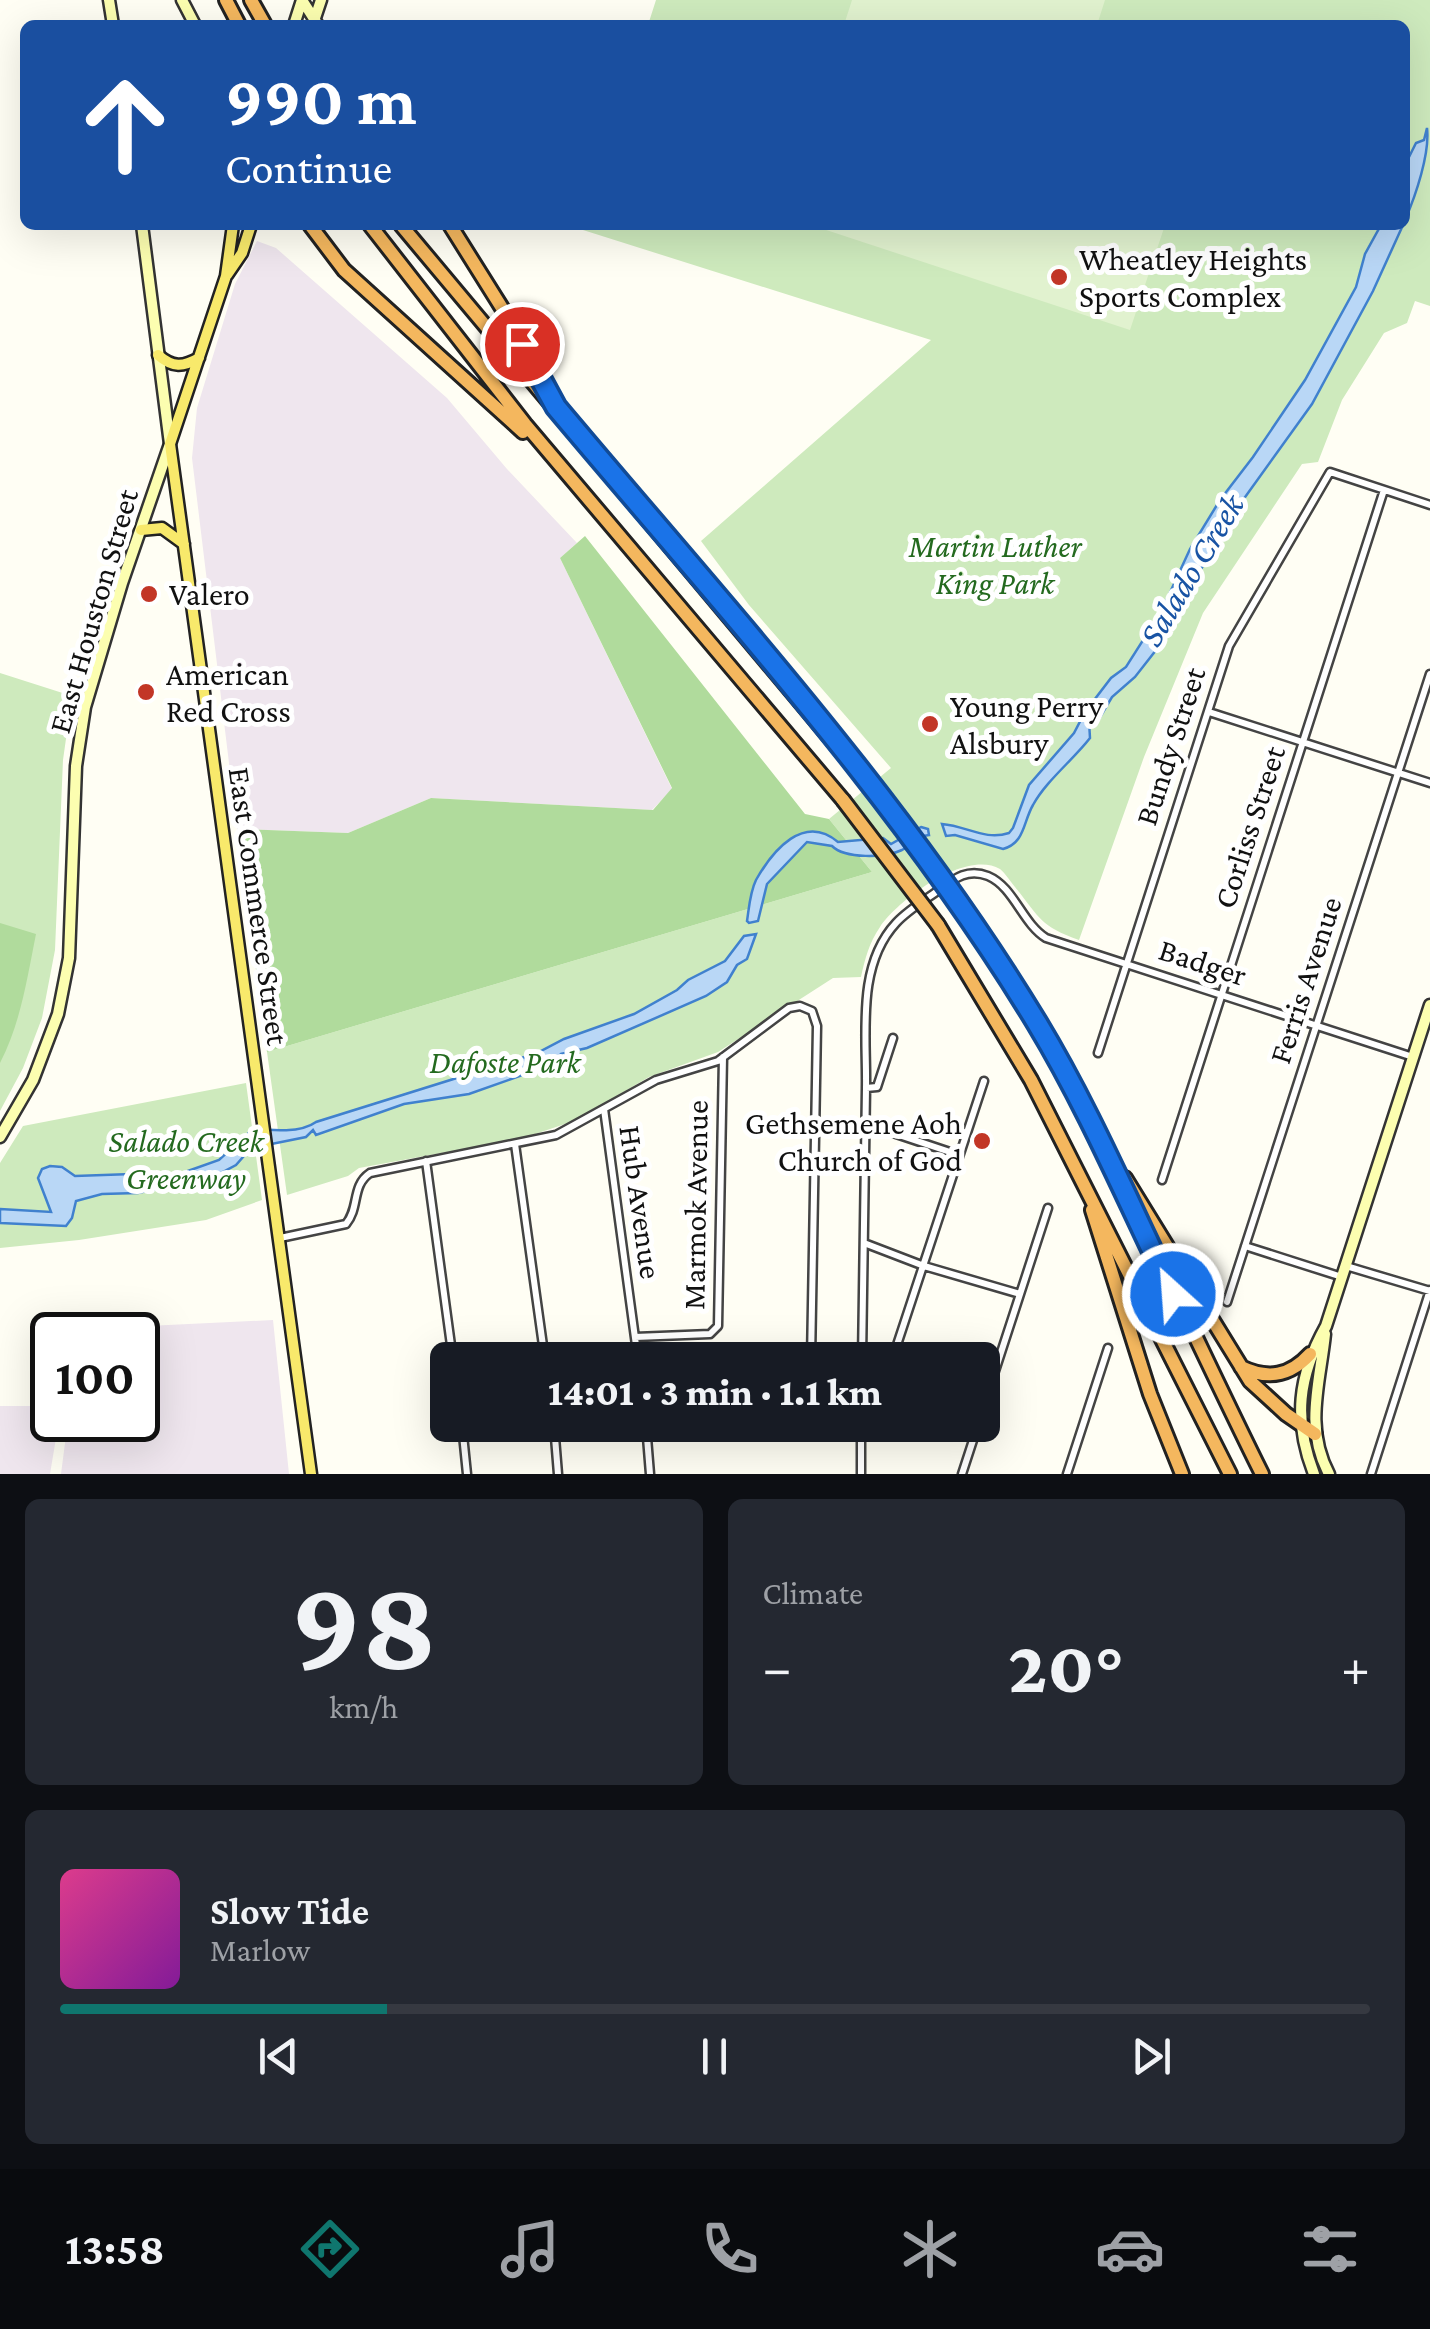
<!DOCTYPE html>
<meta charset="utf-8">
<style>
body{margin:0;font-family:"Crimson Pro",serif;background:#242831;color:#f1f3f6;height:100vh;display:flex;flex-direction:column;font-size:38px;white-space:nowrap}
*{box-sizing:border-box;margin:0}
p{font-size:32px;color:#9ea1a6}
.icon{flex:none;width:55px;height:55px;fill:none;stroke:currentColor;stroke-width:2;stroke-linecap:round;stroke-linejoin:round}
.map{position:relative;height:1474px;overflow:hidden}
.panel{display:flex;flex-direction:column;gap:25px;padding:25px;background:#0d0f14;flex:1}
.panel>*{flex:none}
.guide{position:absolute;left:20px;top:20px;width:1390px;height:210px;border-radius:15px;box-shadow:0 10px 40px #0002;background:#1a4fa0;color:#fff;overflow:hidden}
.speed{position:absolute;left:30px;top:1312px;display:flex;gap:20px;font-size:50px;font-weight:700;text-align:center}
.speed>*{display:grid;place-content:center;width:130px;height:130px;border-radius:50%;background:#171b24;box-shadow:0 10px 40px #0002;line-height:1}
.speed .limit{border:5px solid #111;border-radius:15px;background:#fff;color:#111}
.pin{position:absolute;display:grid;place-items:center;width:85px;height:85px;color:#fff;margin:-42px;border:5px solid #fff;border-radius:50%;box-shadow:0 2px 10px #0007}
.me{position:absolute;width:110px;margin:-55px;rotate:334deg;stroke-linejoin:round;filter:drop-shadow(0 0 8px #0008)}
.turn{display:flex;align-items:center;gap:35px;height:210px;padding:0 40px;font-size:45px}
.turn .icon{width:130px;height:130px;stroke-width:2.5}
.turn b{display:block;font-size:70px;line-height:85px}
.big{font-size:75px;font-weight:800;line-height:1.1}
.panel .card{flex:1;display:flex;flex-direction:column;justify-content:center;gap:15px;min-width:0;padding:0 35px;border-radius:15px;background:#242831}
.panel .dial{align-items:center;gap:0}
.dial b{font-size:130px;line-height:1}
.song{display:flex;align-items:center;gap:30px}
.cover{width:120px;height:120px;border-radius:15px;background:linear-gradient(135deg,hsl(330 70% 55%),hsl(290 70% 35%))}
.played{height:10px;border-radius:5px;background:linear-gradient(90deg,#0f766e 25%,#363941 25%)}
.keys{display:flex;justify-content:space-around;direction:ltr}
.heat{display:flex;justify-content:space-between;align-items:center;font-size:55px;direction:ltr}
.panel .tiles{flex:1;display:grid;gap:25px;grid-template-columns:1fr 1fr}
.card:last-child{grid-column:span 2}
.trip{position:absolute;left:430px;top:1342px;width:570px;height:100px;border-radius:15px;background:#171b24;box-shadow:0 10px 40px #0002;font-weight:800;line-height:100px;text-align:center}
.tabs{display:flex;height:160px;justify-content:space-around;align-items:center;background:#090b0e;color:#9ea1a6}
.tabs .icon{width:70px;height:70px}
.tabs .on{color:#0f766e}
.tabs b{font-size:45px;color:#f1f3f6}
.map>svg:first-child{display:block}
.industrial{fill:#efe6ee}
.green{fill:#ceeabd}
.forest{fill:#b0db9c}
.pitch{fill:#e1f2cf}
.water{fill:#b9d7f6;stroke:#4081ce;stroke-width:2.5}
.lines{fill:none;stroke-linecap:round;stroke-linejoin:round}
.street-casing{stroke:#444;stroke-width:11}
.secondary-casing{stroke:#333;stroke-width:15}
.primary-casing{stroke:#222;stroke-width:15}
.highway-casing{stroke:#222;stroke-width:18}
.street{stroke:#fff;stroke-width:6}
.secondary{stroke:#fcfeb0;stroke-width:10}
.primary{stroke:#f8e96b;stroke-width:10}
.highway{stroke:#f4b75e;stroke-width:12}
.highway-bridge-casing{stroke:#222;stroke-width:18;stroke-linecap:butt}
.highway-bridge{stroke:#f4b75e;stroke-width:12}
.route-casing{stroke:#114b97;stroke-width:25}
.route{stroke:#1a73e8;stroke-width:18}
.poi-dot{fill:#c23627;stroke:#fff;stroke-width:4}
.labels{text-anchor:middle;stroke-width:10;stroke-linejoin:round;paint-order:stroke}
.poi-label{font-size:32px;fill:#111;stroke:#fff;text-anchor:start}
.park-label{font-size:32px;font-style:italic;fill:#246a1f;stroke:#fff}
.street-label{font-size:32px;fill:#111;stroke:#fff}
.water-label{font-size:35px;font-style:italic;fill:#1853a4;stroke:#fff}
</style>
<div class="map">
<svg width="1430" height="1474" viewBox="0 0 1430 1474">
<rect width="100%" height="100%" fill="#fffef4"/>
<!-- industrial -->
<path class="industrial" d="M257,241L276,248L447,398L507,469L577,543L560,558L672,789L652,810L431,798L348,833L237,829L192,458L197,408L235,284Z
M273,1320L289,1474H61L68,1420H138V1335H84L85,1329Z
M0,1406H52V1420H59L50,1474H0Z"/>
<!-- green -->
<path class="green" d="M656,0H1430V306L1415,301L1407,323L1384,333L1342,400L1318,462L1302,464L1203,613L1144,757L1079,940C1040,926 1040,918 1015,887C1011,882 1005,873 1000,869C966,849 898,900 880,927C869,943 865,959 861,977L833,978L718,1052L649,1077L574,1121L523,1138L359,1168L348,1176L287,1195L267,1052L872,872L829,819L891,768L749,605L701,541L931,340L583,230L585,225H1405V25H648Z
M0,673L72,696L63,760L55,950L42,1018L23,1068L0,1111Z
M246,1083L262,1200L206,1220L79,1240L0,1248V1163L23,1126Z"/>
<!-- forest -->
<path class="forest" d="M585,536L805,814L829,819L872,872L267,1052L237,829L348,833L431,798L653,810L672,788L560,558Z
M0,923L36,934C27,979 21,1022 0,1063Z"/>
<!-- pitch -->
<path class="pitch" d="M852,0H1105L1097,25H844Z
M811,225H1165L1130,330Z"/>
<!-- water -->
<path class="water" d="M1427,128C1430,153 1416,195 1405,220V165L1416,143L1424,140Z
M1381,225H1403L1373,291L1312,404L1225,525L1160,645L1135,677L1112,697L1099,719L1093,715L1089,721L1090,738C1073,760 1046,781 1033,805C1023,822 1025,843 1003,849L955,835L946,836L942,824C967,826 985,841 1009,833L1013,828L1029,785L1074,733L1085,712L1111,678L1126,667L1161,612L1190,549L1220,500L1253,457L1305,380L1356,287L1365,254Z
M921,827L928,829L929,835C916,836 912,845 902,850C885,858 845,859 832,846L807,842L767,884L758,921L749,923L747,921C749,908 750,892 756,880C773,850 804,813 838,842L883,838L891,844Z
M756,934L747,959L737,965L727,982L706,996L587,1048L561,1054L548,1066L469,1094L404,1104L316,1135L313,1130L306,1137L251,1148L236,1165L217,1175L138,1193L102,1194L76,1201L72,1218L66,1226L0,1223V1209L51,1212L38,1178L42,1169L50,1166L62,1167L75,1176L132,1174L157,1178L185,1172L219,1160L254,1128C272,1131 301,1133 316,1122L537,1053L564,1039L634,1014L677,990L688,980L725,961L744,936Z"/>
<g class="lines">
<!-- street casing -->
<g class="street-casing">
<path id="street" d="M1209,712L1430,783
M893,1038L877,1087L866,1088C867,1034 856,966 896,923C908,910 925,900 939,890C955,878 968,868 988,876C1014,887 1022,923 1046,938L1413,1057
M1098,1053L1229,646L1330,472L1430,505
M604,1109L638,1360
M866,1124L959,1155
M515,1144L545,1360
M426,1161L453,1360
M1162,1180L1384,490
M280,1238L346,1224C360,1207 351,1186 370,1173L556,1135L656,1080L718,1061L789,1008L800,1006L812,1011L817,1026L811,1360
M864,1243L924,1266L1020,1294
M1245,1246L1342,1277
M1346,1266L1430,1291
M1227,1302L1430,674
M635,1337L710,1334L718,1326L723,1057
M862,1360L866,1088
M892,1360L984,1081
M982,1411L1048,1208
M462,1425L467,1474
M554,1425L558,1474
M646,1425L650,1474
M647,1428L732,1425
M861,1474V1425
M962,1474L978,1425
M1067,1474L1108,1348
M1371,1474L1430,1290"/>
</g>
<!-- secondary casing -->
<g class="secondary-casing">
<path id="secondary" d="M109,0L113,25
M182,0L195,25
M302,0L318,25
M313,24L321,0
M294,25L302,0
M0,1137L33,1080L58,1014L69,958L76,766L85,707L122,583L170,444L142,225
M1325,1334C1320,1383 1304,1427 1329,1474
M1314,1474C1293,1420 1298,1376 1326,1326L1430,1005"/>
</g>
<!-- primary casing -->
<g class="primary-casing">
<path id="primary" d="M233,225L226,276L170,444L311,1474
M227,275L242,253L251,225
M158,355C173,368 183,367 199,358
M141,530L162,528L184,544"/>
</g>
<!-- highway casing -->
<g class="highway-casing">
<path id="highway" d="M226,0L239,25
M251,0L265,25
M310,225L344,270L523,432
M370,225L525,424L843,800
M401,225L868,783
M450,225L512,324L543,383
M960,908C1084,1082 1167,1283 1262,1474
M938,925L1031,1080L1230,1474
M1125,1178L1250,1381L1286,1414L1315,1434
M1092,1210L1150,1394L1182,1474
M1241,1367C1268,1380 1290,1376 1310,1354"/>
</g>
<!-- street -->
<use href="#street" class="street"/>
<!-- secondary -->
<use href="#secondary" class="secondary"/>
<!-- primary -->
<use href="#primary" class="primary"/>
<!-- highway -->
<use href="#highway" class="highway"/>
<!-- highway-bridge casing -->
<g class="highway-bridge-casing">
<path id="highway-bridge" d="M868,783L960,908
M843,800L938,925"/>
</g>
<!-- highway-bridge -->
<use href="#highway-bridge" class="highway-bridge"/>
</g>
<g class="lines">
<!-- route casing -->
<g class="route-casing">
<path id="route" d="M522,344L556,407C723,606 902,800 1037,1023C1089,1109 1129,1204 1173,1294"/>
</g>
<!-- route -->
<use href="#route" class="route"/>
</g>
<!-- markers -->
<g class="poi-dot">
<circle cx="1059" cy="277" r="10"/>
<circle cx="149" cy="594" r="10"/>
<circle cx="146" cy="692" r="10"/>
<circle cx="930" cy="724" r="10"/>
<circle cx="982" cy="1141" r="10"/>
</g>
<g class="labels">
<!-- poi labels -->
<g class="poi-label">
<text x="1079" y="270">Wheatley Heights<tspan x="1079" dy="37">Sports Complex</tspan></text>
<text x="169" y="605">Valero</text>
<text x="166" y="685">American<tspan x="166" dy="37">Red Cross</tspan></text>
<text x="950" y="717">Young Perry<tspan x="950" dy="37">Alsbury</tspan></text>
<text x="962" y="1134" text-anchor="end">Gethsemene Aoh<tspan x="962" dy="37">Church of God</tspan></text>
</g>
<!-- park labels -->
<g class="park-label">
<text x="995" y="557">Martin Luther<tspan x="995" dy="37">King Park</tspan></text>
<text x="505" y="1073">Dafoste Park</text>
<text x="186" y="1152">Salado Creek<tspan x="186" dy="37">Greenway</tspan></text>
</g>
<!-- street labels -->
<g class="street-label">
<text transform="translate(93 611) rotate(-74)" y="11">East Houston Street</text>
<text transform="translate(1170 746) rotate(-72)" y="11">Bundy Street</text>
<text transform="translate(1249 827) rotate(-72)" y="11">Corliss Street</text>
<text transform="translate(259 906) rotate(82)" y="11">East Commerce Street</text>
<text transform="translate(1203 962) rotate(18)" y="11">Badger</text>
<text transform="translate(1305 980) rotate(-72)" y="11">Ferris Avenue</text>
<text transform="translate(641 1202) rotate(82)" y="11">Hub Avenue</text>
<text transform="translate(695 1205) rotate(-89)" y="11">Marmok Avenue</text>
</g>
<!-- water labels -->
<g class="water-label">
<text transform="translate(1191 570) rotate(-59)" y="12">Salado Creek</text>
</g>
</g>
</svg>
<div class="speed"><div class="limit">100</div></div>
<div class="pin" style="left:522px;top:344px;background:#d93025"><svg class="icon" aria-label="arrive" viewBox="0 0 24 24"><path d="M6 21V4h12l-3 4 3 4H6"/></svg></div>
<svg class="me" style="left:1173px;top:1294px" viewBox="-20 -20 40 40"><circle r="17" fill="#1a73e8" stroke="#fff" stroke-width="3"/><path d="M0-11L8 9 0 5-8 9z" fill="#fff"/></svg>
<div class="trip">14:01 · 3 min · 1.1 km</div>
<div class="guide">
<div class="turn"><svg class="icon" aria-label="ahead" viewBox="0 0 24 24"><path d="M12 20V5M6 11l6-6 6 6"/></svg><div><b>990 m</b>Continue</div></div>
</div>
</div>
<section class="panel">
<div class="tiles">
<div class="card dial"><b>98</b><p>km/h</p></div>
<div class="card"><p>Climate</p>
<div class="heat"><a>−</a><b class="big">20°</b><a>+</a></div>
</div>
<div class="card">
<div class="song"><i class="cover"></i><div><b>Slow Tide</b><p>Marlow</p></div></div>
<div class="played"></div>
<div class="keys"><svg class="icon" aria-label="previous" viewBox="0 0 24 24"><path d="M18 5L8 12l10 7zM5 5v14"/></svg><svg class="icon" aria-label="pause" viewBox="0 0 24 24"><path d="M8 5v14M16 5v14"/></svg><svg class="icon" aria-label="next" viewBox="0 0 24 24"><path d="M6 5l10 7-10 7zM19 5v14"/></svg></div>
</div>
</div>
</section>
<nav class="tabs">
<b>13:58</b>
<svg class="icon on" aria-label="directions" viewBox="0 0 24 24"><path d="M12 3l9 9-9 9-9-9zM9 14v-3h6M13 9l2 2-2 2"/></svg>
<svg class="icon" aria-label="music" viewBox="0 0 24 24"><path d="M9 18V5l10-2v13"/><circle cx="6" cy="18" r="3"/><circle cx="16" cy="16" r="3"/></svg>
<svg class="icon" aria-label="phone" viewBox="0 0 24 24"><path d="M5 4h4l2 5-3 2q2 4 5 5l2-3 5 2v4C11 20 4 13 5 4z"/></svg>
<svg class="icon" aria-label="climate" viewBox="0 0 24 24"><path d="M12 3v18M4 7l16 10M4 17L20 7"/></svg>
<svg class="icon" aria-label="car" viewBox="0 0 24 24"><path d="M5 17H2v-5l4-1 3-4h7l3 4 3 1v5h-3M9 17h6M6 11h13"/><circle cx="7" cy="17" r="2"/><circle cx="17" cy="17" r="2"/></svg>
<svg class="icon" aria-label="filters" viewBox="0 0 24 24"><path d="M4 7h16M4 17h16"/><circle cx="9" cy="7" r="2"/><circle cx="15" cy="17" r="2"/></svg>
</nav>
